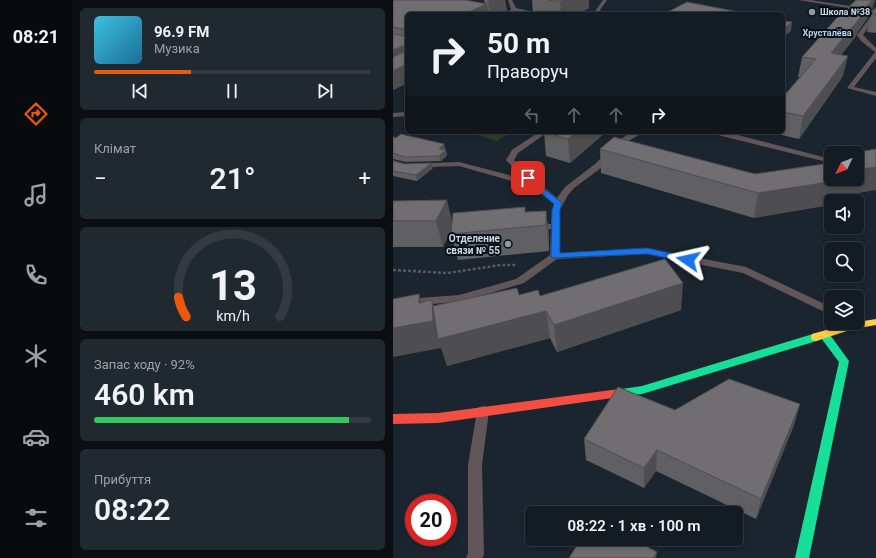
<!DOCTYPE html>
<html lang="uk">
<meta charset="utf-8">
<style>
body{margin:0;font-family:Roboto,sans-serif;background:#212930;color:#f1f3f6;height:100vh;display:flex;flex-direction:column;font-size:15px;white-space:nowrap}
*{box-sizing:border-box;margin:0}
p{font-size:13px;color:#9da1a6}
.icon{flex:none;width:22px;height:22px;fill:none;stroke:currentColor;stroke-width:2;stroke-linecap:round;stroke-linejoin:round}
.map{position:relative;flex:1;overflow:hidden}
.panel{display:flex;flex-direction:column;gap:8px;padding:8px;background:#0b0f13;width:321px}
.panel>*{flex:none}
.guide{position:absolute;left:12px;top:12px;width:380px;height:122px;border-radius:6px;box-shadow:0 2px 6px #0003,0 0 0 1px #333a41;background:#141c23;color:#f1f3f6;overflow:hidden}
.needle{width:26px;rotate:227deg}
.fabs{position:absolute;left:431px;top:146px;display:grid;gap:8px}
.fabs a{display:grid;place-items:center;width:40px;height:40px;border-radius:6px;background:#141c23;box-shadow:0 2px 6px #0003,0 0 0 1px #333a41;font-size:20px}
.speed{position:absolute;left:12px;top:494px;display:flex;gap:8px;font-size:20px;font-weight:700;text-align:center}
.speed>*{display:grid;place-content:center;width:52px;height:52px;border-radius:50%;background:#141c23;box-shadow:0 2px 6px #0003,0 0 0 1px #333a41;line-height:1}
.speed .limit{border:6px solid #d22;background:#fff;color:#111}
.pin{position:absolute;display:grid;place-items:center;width:34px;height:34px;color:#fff;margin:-17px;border-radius:8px;box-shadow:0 2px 6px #0006}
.me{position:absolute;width:44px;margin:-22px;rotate:281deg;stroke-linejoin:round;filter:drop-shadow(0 0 3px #0008)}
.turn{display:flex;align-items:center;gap:14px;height:84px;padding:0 16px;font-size:18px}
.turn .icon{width:52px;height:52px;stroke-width:2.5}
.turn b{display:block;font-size:28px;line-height:34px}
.lanes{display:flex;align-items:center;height:38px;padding:0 16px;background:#0003;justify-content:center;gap:20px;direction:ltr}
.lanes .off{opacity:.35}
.big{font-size:30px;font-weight:600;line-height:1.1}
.panel .tile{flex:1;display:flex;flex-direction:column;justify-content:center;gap:6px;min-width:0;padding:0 14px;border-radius:6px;background:#212930}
.panel .dial{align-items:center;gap:0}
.dial svg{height:104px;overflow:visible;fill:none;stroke:#333a41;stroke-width:7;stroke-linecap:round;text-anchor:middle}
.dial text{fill:#f1f3f6;stroke:none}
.song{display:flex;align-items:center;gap:12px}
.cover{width:48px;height:48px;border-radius:6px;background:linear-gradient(135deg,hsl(190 70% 55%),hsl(200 70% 35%))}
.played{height:4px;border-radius:2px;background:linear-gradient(90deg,#ea580c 35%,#333a41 35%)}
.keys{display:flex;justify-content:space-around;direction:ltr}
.heat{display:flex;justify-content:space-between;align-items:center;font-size:22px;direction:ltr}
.charge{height:6px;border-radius:3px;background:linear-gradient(90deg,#34c759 92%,#333a41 0)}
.trip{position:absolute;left:132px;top:506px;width:218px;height:40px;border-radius:6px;background:#141c23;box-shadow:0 2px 6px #0003,0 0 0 1px #333a41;font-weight:600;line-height:40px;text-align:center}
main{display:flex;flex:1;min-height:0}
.tab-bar{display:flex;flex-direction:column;width:72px;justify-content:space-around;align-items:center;background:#080b0e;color:#9da1a6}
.tab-bar .icon{width:28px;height:28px}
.tab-bar .current{color:#ea580c}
.tab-bar b{font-size:18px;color:#f1f3f6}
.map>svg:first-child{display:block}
.green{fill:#2c421f}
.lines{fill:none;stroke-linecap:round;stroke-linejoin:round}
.path{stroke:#5c565a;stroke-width:2.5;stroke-dasharray:3 2;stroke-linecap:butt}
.lane{fill:#625658;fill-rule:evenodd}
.fast{fill:#16e098;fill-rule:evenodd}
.slow{fill:#ffcf43;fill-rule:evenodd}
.jam{fill:#f24e42;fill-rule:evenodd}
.wall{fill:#605f61}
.shaded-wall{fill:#4e4d4f}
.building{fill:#706e71;stroke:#4e4d4f}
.route{fill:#1a73e8;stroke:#114b97}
.poi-dot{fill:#8f9aa5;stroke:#070f16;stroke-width:1.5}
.labels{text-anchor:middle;stroke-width:4;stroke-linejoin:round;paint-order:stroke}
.far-poi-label{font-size:9px;font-weight:bold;fill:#cdd9e5;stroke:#070f16;text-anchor:start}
.far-neighbourhood-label{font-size:9px;font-weight:bold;fill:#bbd3ea;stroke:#070f16}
.poi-label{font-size:10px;font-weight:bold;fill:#cdd9e5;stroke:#070f16;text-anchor:end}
</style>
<main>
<nav class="tab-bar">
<b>08:21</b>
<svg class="icon current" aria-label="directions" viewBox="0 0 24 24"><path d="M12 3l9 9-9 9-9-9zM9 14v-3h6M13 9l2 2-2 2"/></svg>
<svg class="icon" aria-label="music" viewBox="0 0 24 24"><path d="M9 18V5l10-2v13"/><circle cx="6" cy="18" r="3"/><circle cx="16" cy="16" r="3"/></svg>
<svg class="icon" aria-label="phone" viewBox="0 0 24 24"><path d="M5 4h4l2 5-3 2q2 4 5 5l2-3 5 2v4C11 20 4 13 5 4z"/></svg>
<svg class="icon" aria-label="climate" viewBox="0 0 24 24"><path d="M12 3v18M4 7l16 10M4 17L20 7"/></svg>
<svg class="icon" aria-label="car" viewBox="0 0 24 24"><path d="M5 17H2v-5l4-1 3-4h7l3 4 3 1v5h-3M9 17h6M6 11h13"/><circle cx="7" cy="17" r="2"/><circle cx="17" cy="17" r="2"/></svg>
<svg class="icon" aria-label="filters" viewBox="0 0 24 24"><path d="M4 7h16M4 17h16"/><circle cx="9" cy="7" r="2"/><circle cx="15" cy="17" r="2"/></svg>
</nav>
<section class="panel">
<div class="tile">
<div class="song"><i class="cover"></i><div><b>96.9 FM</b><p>Музика</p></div></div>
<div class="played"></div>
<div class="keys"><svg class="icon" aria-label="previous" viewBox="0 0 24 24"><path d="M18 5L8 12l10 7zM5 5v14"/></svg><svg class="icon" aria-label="pause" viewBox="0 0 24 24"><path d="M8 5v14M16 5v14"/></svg><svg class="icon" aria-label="next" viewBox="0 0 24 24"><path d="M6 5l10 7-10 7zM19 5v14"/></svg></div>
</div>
<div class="tile"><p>Клімат</p>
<div class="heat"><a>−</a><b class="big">21°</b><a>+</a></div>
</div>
<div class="tile dial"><svg viewBox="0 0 100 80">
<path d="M14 69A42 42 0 1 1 86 69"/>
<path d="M14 69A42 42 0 0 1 8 54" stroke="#ea580c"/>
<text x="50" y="56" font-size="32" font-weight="700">13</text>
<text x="50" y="72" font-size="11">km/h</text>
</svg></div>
<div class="tile"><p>Запас ходу · 92%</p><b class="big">460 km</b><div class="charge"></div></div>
<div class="tile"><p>Прибуття</p><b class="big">08:22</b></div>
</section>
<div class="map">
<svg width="483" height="558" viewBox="0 0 483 558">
<rect width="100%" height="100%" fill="#1b252f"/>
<!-- green -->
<path class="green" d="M74,132H118L104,141Z"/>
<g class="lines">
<!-- path -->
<path class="path" d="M0,270L54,273L108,265H124"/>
<!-- lane -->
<path class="lane" d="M115,0H119L123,8L141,12L154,0H159L145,14H136L122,11L119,14H113L118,9Z
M210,0H214L207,10L208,14H202L203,10Z
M405,0H417L483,10V17L470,35L483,48V58L461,87L483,92V96L454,88L482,52L468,41L464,35L481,12Z
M14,112V116L0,117V113Z
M146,132H155L125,153L121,160L130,170L164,198L172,187L202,164L227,140L238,132H251L232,143L208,168L181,188L175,195L167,210V253L254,248L353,267L438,307V315L350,273L254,254L164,259L131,283L70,301L0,308V300L66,295L123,279L157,255L158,229H143L138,226L143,223L158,224L159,210L161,204L140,187L66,166L13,168L0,165V160L13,164L66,162L131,179L113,160L119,150Z
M320,132H333L438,159V163L321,134Z
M90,406L94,407L96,411L89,465L91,555L89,558H73L75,553V465L84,411L86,407Z"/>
<!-- fast -->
<path class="fast" d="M431,331L435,332L456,361L416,558H402L446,362L428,338L427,340L249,394L226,397L222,396L221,393L222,390L249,386L423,333L426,334Z"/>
<!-- slow -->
<path class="slow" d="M483,319V325L460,329L423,341L419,340L418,337L419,334L458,323Z"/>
<!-- jam -->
<path class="jam" d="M226,389L230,390L231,393L230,396L226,397L45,423L0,424V414L45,413Z"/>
</g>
<!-- wall -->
<path class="wall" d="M0,0L92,4L91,0H112L114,11L107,14H96L94,9L95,14H14V83L0,90Z
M139,0H196V8L185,14H140Z
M483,7V33L474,32L479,13Z
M478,13L464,33L463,36L448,55L450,76L406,139L376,132H390V97L407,77H405L409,57Z
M151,132H213L177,163L153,156Z
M0,137L3,138L51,144L54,155L48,161L13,162L0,159Z
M207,149L362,174L435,164L436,157L438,156V179L453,195L452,201H438L361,218L208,173Z
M0,161L11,164L40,168L24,181L0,176Z
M0,201L59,223L133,212L153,211L156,236V251L65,260L58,234L59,228L50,247H0Z
M126,295L147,296L288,310L164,352L157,338L54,366L48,347V348L29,302L41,306Z
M407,404L401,425L363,519L263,471L251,488L193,460L191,439L282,410Z"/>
<!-- shaded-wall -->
<path class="shaded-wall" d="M97,0H112L114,11L107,14H97L95,1Z
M172,0H196V8L185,14H168L167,2Z
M479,0H482L478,13L464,33L463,36L434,73L438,53Z
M94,4L95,14H71Z
M399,22L398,31L390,37V30Z
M10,46L13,62L0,67V50Z
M455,56L450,76L406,139L410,116Z
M14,64V83L0,90V71Z
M184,132H213L177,163L175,139Z
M51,144L53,150L46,149Z
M53,150L54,155L48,161L46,156Z
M38,163L40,168L24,181L23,175Z
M483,167V190L453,195L452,201H438V205L361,218L365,193L450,179H464V170Z
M54,200L60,225L50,247L43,221Z
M153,211L156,236V251L153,225Z
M290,283L288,310L164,352L161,325Z
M26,294L35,321L39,300L47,327L153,311L157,338L54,366L48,347V348L0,357V328L26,303Z
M407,404L401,425L363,519L368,499Z
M264,450L263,471L251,488V468Z
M264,552L263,558H260Z"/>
<!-- building -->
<path class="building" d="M0,0H72L94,4L71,14H14V64L0,71V57L11,52L12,47L10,46L0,50V34L10,36L12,35L11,29L0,27Z
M155,0H172L167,2Z
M463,0H479L467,16V18L438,53L455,56L410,116L390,112V97L423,59L409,57L442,20Z
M294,2L356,14H271Z
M483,7V14L479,13Z
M390,21L399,22L390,30Z
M151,132H184L175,139Z
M8,134L51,144L46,149L53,150L46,156L12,157L0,153V137L3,138Z
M221,137L362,174L438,163V179H455L365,193L207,149Z
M483,149V167L464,170V153H460Z
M0,161L11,164L38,163L23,175L0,171Z
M54,200L43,221H0V201Z
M132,207V212L153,211V225L58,234L60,213Z
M272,259L290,283L161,325L153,311L45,339L40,306L124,288L126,295L145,290L147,296Z
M26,294V303L39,300L40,321L0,328V299Z
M336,379L407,404L368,499L264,450L251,468L191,439L225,387L282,410Z
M188,539H239L264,552L260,558H176Z"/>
<!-- route -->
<path class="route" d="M135,176L169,203L167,210V253L254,248L295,257L300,260L295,262L254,254L159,258L158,256L159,210L161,204L132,180L131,178Z"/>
<!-- markers -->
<g class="poi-dot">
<circle cx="419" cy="12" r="4"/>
<circle cx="115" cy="244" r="4"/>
</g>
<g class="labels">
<!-- far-poi labels -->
<g class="far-poi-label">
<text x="427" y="15">Школа №38</text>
</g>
<!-- far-neighbourhood labels -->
<g class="far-neighbourhood-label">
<text x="434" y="36">Хрусталёва</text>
</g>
<!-- poi labels -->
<g class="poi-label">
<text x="107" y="242">Отделение<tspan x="107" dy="12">связи № 55</tspan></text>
</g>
</g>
</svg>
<div class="fabs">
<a><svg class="needle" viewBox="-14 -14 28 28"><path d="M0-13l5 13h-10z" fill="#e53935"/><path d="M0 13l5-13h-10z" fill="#9da1a6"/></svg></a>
<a><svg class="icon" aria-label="sound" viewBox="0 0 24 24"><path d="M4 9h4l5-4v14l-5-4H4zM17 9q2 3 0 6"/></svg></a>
<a><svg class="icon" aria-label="search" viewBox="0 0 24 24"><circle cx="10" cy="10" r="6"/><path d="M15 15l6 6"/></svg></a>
<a><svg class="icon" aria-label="layers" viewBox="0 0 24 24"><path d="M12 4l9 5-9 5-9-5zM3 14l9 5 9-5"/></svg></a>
</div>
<div class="speed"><div class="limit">20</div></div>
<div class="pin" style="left:135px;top:178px;background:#d93025"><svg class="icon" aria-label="arrive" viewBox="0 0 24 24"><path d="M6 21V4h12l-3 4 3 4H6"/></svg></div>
<svg class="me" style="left:295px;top:260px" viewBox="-20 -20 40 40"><path d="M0-17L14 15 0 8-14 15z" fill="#1a73e8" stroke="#fff" stroke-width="4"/></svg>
<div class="trip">08:22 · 1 хв · 100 m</div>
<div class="guide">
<div class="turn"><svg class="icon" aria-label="right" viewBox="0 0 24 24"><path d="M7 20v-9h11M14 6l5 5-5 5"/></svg><div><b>50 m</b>Праворуч</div></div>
<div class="lanes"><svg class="icon off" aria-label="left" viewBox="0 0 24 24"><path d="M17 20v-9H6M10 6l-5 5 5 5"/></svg><svg class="icon off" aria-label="ahead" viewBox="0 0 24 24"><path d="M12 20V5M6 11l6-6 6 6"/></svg><svg class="icon off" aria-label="ahead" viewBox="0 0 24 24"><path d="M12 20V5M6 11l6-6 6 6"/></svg><svg class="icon" aria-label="right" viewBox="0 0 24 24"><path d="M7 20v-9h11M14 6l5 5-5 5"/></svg></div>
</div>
</div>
</main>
